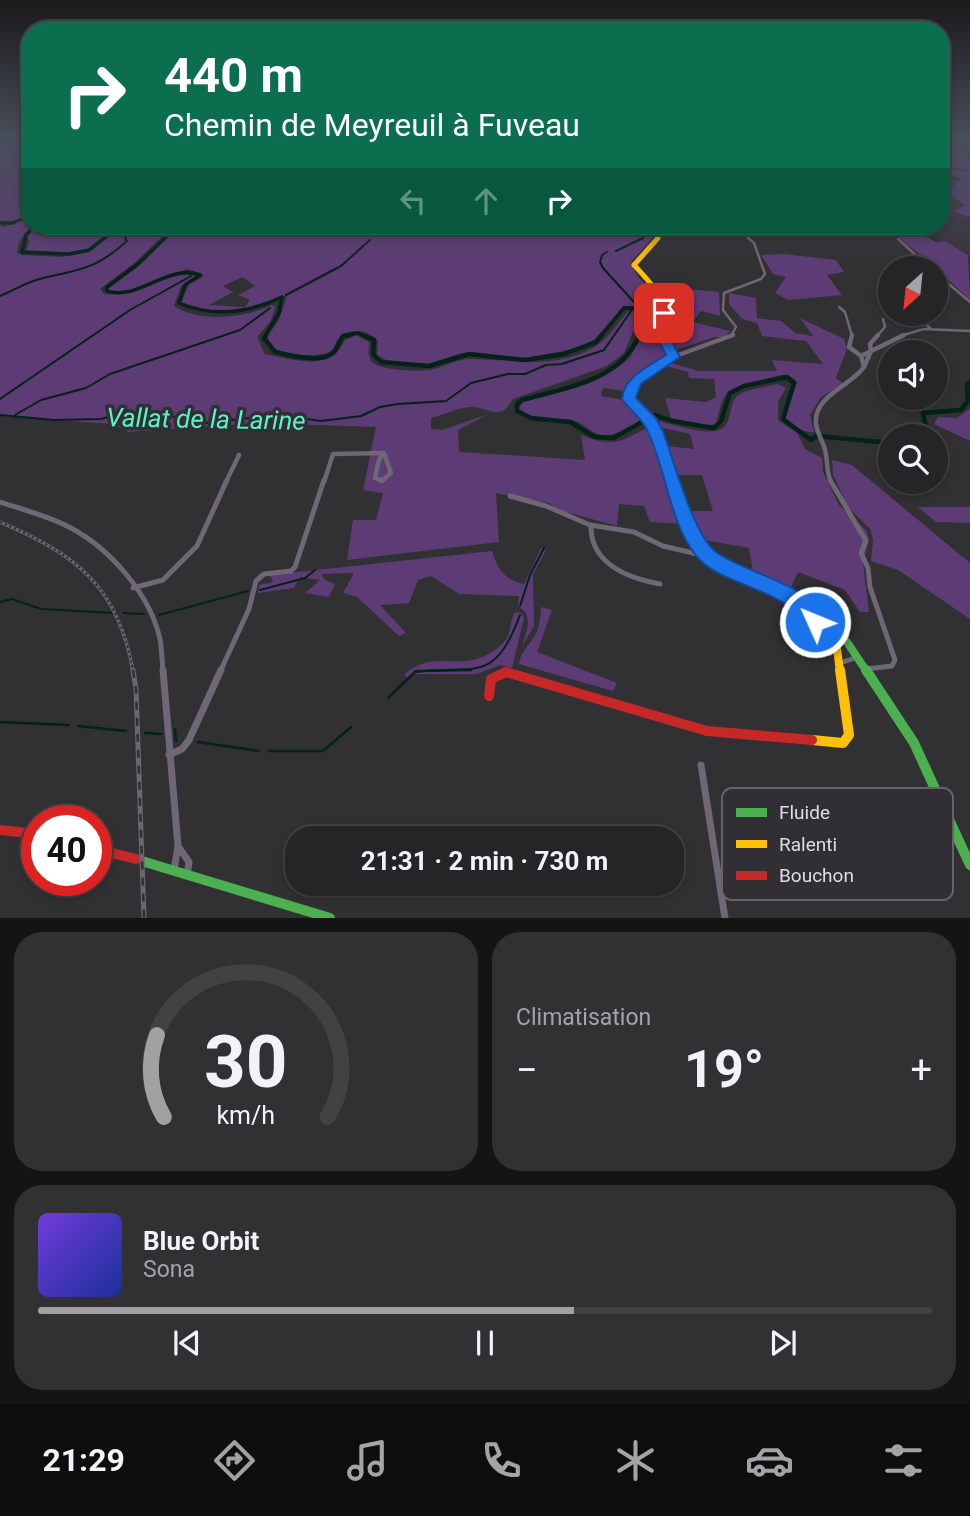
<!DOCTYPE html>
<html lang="fr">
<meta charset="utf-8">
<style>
body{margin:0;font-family:Roboto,sans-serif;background:#313032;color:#f1f3f6;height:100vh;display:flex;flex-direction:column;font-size:26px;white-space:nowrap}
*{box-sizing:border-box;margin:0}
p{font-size:23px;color:#a3a4a7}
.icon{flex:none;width:38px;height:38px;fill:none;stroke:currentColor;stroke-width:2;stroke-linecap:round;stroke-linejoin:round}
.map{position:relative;height:918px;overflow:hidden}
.panel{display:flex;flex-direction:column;gap:14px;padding:14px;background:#141415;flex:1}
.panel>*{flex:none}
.guide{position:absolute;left:21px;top:21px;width:929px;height:214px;border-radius:28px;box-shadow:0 4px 10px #0003,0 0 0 2px #424143;background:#0b6e4f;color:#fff;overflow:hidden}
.needle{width:46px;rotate:207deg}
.controls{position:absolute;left:878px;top:256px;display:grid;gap:14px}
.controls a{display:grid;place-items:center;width:70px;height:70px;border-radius:50%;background:#252426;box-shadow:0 4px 10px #0003,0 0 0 2px #424143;font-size:35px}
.speed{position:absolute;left:21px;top:805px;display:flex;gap:14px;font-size:35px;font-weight:700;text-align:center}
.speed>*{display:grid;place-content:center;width:91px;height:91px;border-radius:50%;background:#252426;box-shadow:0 4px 10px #0003,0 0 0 2px #424143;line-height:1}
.speed .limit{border:10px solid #d22;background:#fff;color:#111}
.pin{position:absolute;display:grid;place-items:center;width:60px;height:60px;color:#fff;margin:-30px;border-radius:14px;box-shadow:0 4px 10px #0006}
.me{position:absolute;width:77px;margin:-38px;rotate:314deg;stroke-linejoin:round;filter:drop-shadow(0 0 5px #0008)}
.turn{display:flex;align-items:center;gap:24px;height:147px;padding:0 28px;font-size:32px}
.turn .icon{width:91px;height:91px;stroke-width:2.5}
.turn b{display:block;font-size:49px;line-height:60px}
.lanes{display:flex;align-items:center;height:66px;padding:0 28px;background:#0003;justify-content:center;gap:35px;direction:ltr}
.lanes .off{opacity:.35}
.big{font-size:52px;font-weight:700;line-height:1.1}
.panel .tile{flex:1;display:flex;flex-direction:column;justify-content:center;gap:10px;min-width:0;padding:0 24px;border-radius:28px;background:#313032}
.panel .dial{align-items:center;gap:0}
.dial svg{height:182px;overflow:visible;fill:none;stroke:#424143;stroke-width:7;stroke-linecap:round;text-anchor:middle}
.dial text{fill:#f1f3f6;stroke:none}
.song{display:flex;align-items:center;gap:21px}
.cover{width:84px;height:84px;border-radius:10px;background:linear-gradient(135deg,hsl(260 70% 55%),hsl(230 70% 35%))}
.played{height:7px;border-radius:4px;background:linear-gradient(90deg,#a2a0a3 60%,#424143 60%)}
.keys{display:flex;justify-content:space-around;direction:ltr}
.heat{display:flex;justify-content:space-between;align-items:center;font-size:38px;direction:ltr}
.panel .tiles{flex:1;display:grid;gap:14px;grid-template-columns:1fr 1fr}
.tile:last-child{grid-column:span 2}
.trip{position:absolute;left:285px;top:826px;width:399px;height:70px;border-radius:28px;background:#252426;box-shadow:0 4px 10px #0003,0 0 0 2px #424143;font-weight:700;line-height:70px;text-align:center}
.dock{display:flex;height:112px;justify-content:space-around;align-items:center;background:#0f0e0f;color:#a3a4a7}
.dock .icon{width:49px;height:49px}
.dock .active{color:#a2a0a3}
.dock b{font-size:32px;color:#f1f3f6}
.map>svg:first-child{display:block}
.built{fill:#38333c}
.green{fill:#5d3c76;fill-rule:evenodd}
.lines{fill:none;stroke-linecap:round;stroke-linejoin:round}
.stream-far1{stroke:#042219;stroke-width:2}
.stream{stroke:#042219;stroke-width:2.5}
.canal-far2{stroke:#042219;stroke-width:2.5}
.canal-far1{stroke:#042219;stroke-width:3.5}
.canal{stroke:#042219;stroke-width:4.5}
.street-far3{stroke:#6f6775;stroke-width:2.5}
.street-far2{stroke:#6f6775;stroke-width:4.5}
.street-far1{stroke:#6f6775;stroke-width:5}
.street{stroke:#6f6775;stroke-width:7}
.fast-far1{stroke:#4caf50;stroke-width:8}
.fast{stroke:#4caf50;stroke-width:10}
.slow-far3{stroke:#ffc107;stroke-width:5}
.slow-far2{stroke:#ffc107;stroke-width:6}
.slow-far1{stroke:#ffc107;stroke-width:8}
.slow{stroke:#ffc107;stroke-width:10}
.jam{stroke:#c62828;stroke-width:10}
.rail-far1-casing{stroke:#6b676e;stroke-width:3.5}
.rail-casing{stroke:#6b676e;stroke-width:5}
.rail-far1{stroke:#312f33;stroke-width:2;stroke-dasharray:2.5;stroke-linecap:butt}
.rail{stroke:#312f33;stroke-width:2.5;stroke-dasharray:8;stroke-linecap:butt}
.route{fill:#1a73e8;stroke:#114b97;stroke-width:2}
.labels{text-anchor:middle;stroke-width:7;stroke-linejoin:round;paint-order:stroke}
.water-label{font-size:26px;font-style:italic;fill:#56f4c6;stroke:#312f33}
.key{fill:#312f33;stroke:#656367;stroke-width:2}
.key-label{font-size:19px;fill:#dfdde0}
</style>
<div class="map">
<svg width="970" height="918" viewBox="0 0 970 918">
<rect width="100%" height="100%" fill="#313032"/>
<!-- built -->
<path class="built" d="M942,187L965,207L954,211L967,217L970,215V257L920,226H942Z"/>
<!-- green -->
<path class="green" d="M0,138H30V215L12,221H0Z
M942,138H970V151H963L970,159V171L942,165V160L954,159L942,157Z
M942,169L970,172V215L967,217L953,211L965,206L942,187V184L954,186L956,183L952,182L963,180Z
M30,218V226H32C23,234 18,241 17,253L22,255L61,257L90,252L124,226H173L133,264L100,289L104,294C132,298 177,268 196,276L181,286L174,306C199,323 246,318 272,305L276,307L270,322L257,337L265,354C291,359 331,373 344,341L356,335L369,342C369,348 367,356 372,362C380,371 423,372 434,369C446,366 458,359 470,359C513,359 550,370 591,349C607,341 617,324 628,311L641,313L624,353L607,366L513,399C499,424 491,406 469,407C457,408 443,415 431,418V429L442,430L489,414L458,430L459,452L585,460L581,435C613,448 621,442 650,426L683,524L650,522L644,506L619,504L617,526L559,510L549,503L496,493L499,542L347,560L353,520H376L383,493L363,490L376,427L260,423L128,432L113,424L0,416V225L4,227Z
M37,226H118L86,250L72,253H25L29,242L27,235Z
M180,226H653L656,234L631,262C640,293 672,287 656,332L671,354L631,381L625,391L603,388L601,396L624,400L642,419C630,427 621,434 607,435C591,436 586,423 572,420C555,417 532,422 519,408L523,402C551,394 616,379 632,354C640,342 644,326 650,313C643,305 633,306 623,306L595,339L582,347L528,358L462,353L428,364L392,363L377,355L378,341C369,330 350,327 339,338C335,341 335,348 331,351C323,358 286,355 277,350C272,347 270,342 267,337L279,320L287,296C274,295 267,304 256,308C234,315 203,311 181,303L189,284L203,277V274L187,269L128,291L112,292L108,289L140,265ZM242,277L255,286L238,295L250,300L245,307L209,305L233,292L223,286Z
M885,226H906L936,242L945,241L968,255L970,300L936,268Z
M784,254L836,260L844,272L827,275L842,295L788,300L775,293L786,277L773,274L761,255Z
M688,289L719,292L720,316L701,311L693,322L730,331L725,337H715L675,350L665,337L679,333Z
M729,293L756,298L757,318L781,321L795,333L813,336L800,318L844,339L847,349L836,378L844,384L821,397L810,415L814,432C804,433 788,425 784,415L797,382C793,378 788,374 782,375C777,375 732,389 728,392C721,398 719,414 716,423L708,426L671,418L665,398L706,402L716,397L714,379L689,378L688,372L666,366L671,363L699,371H777L772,360L823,364L806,341L762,336L757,323L742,319L729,304Z
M777,384L786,388L778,402V420L798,434L805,449L822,458L823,472L839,505L866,530L869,539L863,564L869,612H860L845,590L798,572L790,589L753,572L749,548L699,539L690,511H713L702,475H678L666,446L694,449L690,434L659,427L656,421C671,423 712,439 724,427C732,419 729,405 736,397C745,388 765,388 777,384Z
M970,409V441L934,424L938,417L957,418Z
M832,460L852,465L970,563V619L898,570L871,561L873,540L870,529L848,507L833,475Z
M918,507H970V523L936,522Z
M541,548L546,550L533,574L534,626L522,646C527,629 534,617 518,606L519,596L459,594L431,576L418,580L409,603L380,605L406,633L399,636L357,597L343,593L354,573L321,574L325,580L335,584L329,597L305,593L320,580L300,577L294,588L258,593L259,585L273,582L270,575L492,551C498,569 504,580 524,584Z
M541,607L552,610L537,652L617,683L613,691L519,664C521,651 528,647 534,637C540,628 540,618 541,607Z
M515,612L521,613L524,618L512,668L500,665L477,674H415L409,679L404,675C436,645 466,680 504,642C512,634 509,621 515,612Z"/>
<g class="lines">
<!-- stream-far1 -->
<path class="stream-far1" d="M0,142L30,139
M616,251L643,238L646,233L641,226
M607,252L602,255L600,262L603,268L634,302
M286,295L341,266L370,240
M0,296C12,291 24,284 36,280C77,269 93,272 127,241L125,238L130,232L146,226
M0,399L130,310L191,276
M0,415L54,420L101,419L117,415L158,419L171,415L182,423L197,424L276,415L321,421L361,416L380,407L398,404L446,401L471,383L508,374H525L546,365L562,364L604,350L631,311
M15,415L41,400L86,388L110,374L240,330L270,308
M260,590L305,578L315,570
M0,602L12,599L41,609L113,613
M520,606L530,575L544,548
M123,613L144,614
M159,615L248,591
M415,672C475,664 494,686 520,615"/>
<!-- stream -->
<path class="stream" d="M388,698L416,671L471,670
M0,722L69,725
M78,726L126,731
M175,729L176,741
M145,733L161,734
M198,742L259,751
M269,751H323L351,727"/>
<!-- canal-far2 -->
<path class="canal-far2" d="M2,223H12L30,216"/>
<!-- canal-far1 -->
<path class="canal-far1" d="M2,223H13
M35,226L26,235L22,252L69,254L89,250L119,226
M177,226L138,264L107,287V291C140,301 167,263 200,275L185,285L179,303C214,318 248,313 282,297L279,313L265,336
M343,336L358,333L366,336
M601,336L624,308H637L646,312L638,336"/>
<!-- canal -->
<path class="canal" d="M266,335L264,338L275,352C290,355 323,365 335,351C338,347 340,340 343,336L350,335
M362,335L374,340L373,354L381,362L429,366L469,354L525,360L564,354L596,342L602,335
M639,335C621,381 565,388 522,400L517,404V411L531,418L570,422L595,437L613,438L655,415L672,421L714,428L721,421L730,393L744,386L787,377L794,383L783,419L811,440
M928,436L923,413L961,410L968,401L967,384L970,382
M811,440L816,436L891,443"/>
<!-- street-far3 -->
<path class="street-far3" d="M898,239L930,268
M936,273L970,302
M839,307L845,312L852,336
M913,313L930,328
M731,336L736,327L723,310L724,293L761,279L765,274L754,243L748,238L750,226
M877,336L885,327L883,319
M900,336L924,329L970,331"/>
<!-- street-far2 -->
<path class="street-far2" d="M852,335L849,347L861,356
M673,357L733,335
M864,367L871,351L870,344L878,335
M384,453L391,473L382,481L375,478L379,460Z
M226,482L239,455
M324,482L333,454L384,453
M831,482C826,471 828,461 825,450C823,441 817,433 816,424C813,396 851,386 864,367L861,356L904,335"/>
<!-- street-far1 -->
<path class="street-far1" d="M380,480H383
M830,480L866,541L861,553L868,568L870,587L895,660L892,666L867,669
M510,496L546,506L590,525L634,532L663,546L706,556
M0,502C24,510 49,516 71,528C110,549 150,594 160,639C162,650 162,661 163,672
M591,525C590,563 627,578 660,584
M133,588L163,580L197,546L227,480
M840,663L858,657
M220,672L249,609L256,581L264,574L291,571L295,567L324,480"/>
<!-- street -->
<path class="street" d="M163,670L178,846
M169,755L182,749L189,740L221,670
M701,765L725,918
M174,870L178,846L189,862L187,875"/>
<!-- fast-far1 -->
<path class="fast-far1" d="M676,487L699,549L710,558L782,592L847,642L867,672"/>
<!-- fast -->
<path class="fast" d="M866,670L914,743L970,865
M145,862L330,918"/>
<!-- slow-far3 -->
<path class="slow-far3" d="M655,226L658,238L634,265C647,279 662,293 663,314C663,322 659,329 662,336"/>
<!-- slow-far2 -->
<path class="slow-far2" d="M661,335L673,357L640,379L629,399L651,422L674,482"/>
<!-- slow-far1 -->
<path class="slow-far1" d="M673,480L676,487
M816,616L815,622L836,641L840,672"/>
<!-- slow -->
<path class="slow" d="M812,740L843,743L849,735L840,670"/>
<!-- jam -->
<path class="jam" d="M489,696L491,679L506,672L707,731L812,740
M0,830L37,834
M96,849L136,859"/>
<!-- rail-far1 casing -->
<g class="rail-far1-casing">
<path id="rail-far1" d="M0,522C76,554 119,587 133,672"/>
</g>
<!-- rail casing -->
<g class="rail-casing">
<path id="rail" d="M133,670L136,689L144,918"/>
</g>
<!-- rail-far1 -->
<use href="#rail-far1" class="rail-far1"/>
<!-- rail -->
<use href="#rail" class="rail"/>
</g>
<!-- sky -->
<linearGradient id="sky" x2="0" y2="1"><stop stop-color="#1b1a1c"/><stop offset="0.52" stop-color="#484e5a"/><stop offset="1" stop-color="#484e5a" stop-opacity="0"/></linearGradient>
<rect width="970" height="266" fill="url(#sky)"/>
<!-- route -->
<path class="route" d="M664,309L671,313L667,332L680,357L641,384L636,398L656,418L663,431C673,459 694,536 716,552C741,571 813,587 826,616L822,628L815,631L808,628C791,591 726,586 701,561C669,529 667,468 646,428C640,417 629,409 622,399C624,376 648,367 666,355L654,332L658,313Z"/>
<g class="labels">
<!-- water labels -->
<g class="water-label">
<text transform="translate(206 419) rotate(1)" y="9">Vallat de la Larine</text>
</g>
</g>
<!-- legend -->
<rect x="722" y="788" width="231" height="112" rx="10" class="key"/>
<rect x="736" y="808" width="31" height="9" fill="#4caf50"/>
<rect x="736" y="840" width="31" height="8" fill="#ffc107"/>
<rect x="736" y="871" width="31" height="9" fill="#c62828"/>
<g class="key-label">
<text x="779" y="819">Fluide</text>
<text x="779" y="851">Ralenti</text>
<text x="779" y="882">Bouchon</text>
</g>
</svg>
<div class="controls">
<a><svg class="needle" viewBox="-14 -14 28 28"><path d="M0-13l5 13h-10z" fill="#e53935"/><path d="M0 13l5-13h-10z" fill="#a3a4a7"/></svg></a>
<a><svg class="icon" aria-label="sound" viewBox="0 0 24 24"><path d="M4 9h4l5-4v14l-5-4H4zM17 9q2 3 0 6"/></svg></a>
<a><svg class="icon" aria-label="search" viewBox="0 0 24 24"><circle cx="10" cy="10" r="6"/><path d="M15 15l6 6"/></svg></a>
</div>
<div class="speed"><div class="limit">40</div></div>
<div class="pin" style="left:664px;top:313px;background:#d93025"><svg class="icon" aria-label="arrive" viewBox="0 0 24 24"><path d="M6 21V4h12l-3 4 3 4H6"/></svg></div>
<svg class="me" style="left:815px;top:622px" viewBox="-20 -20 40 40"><circle r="17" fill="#1a73e8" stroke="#fff" stroke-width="3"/><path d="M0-11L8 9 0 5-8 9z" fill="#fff"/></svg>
<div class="trip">21:31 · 2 min · 730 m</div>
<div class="guide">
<div class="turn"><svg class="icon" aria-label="right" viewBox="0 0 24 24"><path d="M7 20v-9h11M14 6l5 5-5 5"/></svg><div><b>440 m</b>Chemin de Meyreuil à Fuveau</div></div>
<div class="lanes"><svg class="icon off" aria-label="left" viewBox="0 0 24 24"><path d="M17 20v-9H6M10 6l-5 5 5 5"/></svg><svg class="icon off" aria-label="ahead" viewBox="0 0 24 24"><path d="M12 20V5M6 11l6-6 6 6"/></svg><svg class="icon" aria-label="right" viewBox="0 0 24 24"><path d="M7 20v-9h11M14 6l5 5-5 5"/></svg></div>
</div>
</div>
<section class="panel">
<div class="tiles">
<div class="tile dial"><svg viewBox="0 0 100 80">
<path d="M14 69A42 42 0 1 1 86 69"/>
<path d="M14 69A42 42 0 0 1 11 33" stroke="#a2a0a3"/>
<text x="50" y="56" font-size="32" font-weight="700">30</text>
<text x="50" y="72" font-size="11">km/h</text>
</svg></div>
<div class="tile"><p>Climatisation</p>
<div class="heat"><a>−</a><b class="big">19°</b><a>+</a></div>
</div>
<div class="tile">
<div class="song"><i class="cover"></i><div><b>Blue Orbit</b><p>Sona</p></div></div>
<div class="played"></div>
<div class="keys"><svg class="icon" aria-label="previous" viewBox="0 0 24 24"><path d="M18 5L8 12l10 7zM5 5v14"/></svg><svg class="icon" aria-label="pause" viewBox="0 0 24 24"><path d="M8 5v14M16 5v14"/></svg><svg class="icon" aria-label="next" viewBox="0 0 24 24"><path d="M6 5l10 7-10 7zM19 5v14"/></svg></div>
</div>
</div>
</section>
<nav class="dock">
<b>21:29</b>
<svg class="icon active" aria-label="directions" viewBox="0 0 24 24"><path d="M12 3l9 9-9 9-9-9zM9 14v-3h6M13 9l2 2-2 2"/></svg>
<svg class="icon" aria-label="music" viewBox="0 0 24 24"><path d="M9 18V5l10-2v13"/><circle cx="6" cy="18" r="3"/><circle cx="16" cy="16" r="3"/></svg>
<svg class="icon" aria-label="phone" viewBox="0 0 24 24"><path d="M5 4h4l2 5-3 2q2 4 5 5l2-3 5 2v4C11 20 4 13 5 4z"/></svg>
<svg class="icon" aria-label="climate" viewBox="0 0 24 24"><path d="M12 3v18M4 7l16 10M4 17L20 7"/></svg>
<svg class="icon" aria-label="car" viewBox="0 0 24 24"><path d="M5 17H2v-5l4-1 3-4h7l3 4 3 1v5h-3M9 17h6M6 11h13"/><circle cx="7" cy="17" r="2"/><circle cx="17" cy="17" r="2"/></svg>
<svg class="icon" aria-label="filters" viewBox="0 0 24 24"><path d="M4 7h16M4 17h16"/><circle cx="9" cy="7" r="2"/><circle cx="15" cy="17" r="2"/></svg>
</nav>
